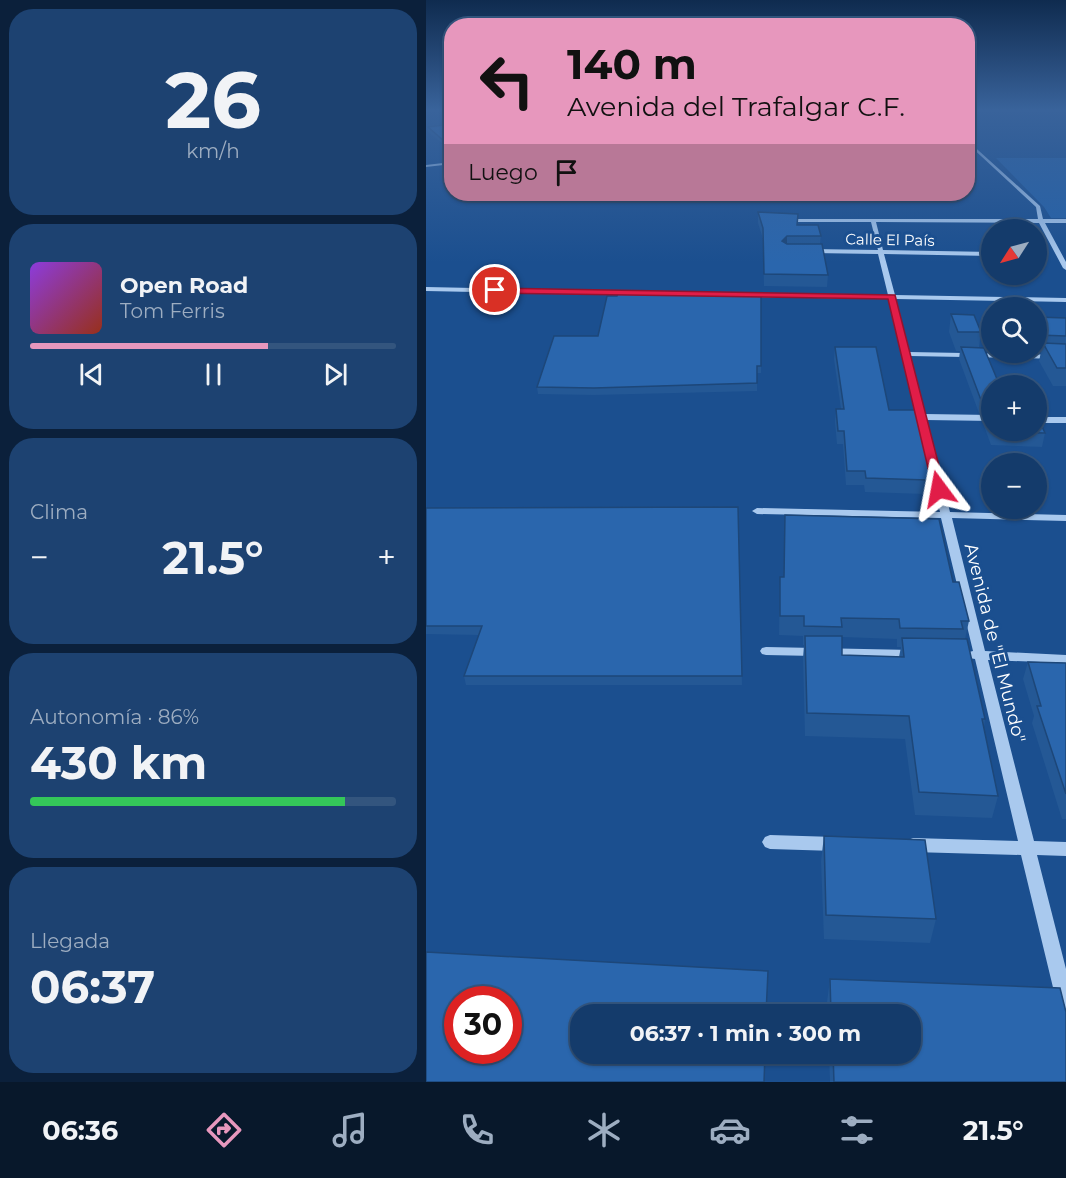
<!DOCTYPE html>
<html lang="es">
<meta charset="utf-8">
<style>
body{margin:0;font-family:Montserrat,sans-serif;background:#1d4271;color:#f1f3f6;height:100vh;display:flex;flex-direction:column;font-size:22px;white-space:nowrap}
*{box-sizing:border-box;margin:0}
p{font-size:20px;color:#9dadc1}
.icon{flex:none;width:33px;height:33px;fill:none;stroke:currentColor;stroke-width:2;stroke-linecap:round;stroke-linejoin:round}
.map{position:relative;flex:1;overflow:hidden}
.side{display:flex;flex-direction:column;gap:9px;padding:9px;background:#0b203b;width:426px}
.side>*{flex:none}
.hud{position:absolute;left:18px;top:18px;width:531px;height:183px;border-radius:24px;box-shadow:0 2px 4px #0004,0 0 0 2px #33557e;background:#e797bd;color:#111;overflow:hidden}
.needle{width:39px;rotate:234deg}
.tools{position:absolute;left:555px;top:219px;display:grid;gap:12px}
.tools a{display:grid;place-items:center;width:66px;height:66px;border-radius:50%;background:#143b6b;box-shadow:0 2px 4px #0004,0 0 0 2px #33557e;font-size:30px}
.speed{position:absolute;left:18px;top:986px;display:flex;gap:12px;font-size:30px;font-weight:700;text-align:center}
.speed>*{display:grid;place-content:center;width:78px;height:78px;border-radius:50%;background:#143b6b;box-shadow:0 2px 4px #0004,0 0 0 2px #33557e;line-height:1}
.speed .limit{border:9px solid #d22;background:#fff;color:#111}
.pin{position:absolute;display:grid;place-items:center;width:51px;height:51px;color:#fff;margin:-26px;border:3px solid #fff;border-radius:50%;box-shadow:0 2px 6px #0007}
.me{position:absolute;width:66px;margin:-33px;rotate:347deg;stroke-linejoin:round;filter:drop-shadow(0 0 4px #0008)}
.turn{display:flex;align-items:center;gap:21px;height:126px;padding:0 24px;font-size:27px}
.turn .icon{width:78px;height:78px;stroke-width:2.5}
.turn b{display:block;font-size:42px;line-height:51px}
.then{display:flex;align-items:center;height:57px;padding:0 24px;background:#0003;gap:12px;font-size:22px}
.big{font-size:45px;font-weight:700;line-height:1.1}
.side .widget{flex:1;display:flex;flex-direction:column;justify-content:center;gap:9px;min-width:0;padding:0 21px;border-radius:24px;background:#1d4271}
.side .dial{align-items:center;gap:0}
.dial b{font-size:78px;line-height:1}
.song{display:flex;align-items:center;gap:18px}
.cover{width:72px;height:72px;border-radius:9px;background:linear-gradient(135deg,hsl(270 70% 55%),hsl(10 70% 35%))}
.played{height:6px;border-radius:3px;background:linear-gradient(90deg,#e797bd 65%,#33557e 65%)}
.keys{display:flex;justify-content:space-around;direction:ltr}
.heat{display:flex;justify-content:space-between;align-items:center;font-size:33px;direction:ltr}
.charge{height:9px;border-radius:4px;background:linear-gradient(90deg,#34c759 86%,#33557e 0)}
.trip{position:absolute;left:144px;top:1004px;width:351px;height:60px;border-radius:24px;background:#143b6b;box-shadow:0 2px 4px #0004,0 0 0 2px #33557e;font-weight:700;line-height:60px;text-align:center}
.tab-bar{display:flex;height:96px;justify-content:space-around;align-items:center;background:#08182b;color:#9dadc1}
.tab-bar .icon{width:42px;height:42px}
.tab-bar .on{color:#e797bd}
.tab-bar b{font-size:27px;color:#f1f3f6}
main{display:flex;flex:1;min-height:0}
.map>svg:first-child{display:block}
.green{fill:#2461a8}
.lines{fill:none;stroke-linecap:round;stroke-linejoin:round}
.minor{fill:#a9c9ee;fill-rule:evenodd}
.wall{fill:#245895;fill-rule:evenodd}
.shaded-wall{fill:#1d4779}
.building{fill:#2a66ad;stroke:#1d4779;stroke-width:1.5;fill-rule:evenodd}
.route{fill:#e11d48;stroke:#92132f;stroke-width:1.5}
.labels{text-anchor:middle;stroke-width:6;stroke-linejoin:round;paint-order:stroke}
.far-street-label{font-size:15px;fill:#fff;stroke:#1b4f8f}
.street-label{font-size:18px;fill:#fff;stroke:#1b4f8f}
</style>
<main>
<section class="side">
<div class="widget dial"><b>26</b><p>km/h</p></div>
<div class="widget">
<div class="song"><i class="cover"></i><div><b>Open Road</b><p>Tom Ferris</p></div></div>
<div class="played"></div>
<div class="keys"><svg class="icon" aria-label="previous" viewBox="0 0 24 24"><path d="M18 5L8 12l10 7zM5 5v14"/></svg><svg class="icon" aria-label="pause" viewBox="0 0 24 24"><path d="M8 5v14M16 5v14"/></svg><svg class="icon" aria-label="next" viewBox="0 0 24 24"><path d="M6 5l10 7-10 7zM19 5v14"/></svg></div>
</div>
<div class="widget"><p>Clima</p>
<div class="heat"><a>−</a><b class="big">21.5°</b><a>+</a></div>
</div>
<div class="widget"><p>Autonomía · 86%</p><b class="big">430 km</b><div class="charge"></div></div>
<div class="widget"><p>Llegada</p><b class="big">06:37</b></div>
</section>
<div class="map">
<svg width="640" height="1082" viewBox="0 0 640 1082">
<rect width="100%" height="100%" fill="#1b4f8f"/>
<!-- green -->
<path class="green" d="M570,158H640V218H625L618,207Z"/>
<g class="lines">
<!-- minor -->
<path class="minor" d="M542,141L614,206L617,219H640V223H619L640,262V270L637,268L613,223L450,222L457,250L566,252V256L458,254L469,295L640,298V302L470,299L483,352L640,355V359L484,356L499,414L566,415V421L500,420L524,512L640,515V521L526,518L559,651L640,655V663L562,660L608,841L640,842V856L611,855L640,969V1013L634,1010L631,1004L595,855L487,852L482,850L479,845L482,840L487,838L592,841L549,659L543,658L541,655L543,652L547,651L515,518L331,514L326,511L331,508L514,512L463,299L321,297L318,295L321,293L462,295L452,254L386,253L383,251L386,249L452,250L445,222H358L356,219H612L610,207L542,144Z
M26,162V164L0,167V165Z
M0,287L204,291L207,293L204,295L0,291Z
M610,417H640V423H610Z
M340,647L487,650L491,651L493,654L491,657L487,658L340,655L336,654L334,651L336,648Z
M344,835L409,837L414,839L417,844L414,849L409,851L344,849L339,847L336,842L339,837Z"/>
</g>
<!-- wall -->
<path class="wall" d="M26,124V151L2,132V127Z
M332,212L371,225L395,236L394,244L402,275L401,287L338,286L337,239L332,223Z
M335,295V373H331V391L168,395L112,394L111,387L172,336Z
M525,314L555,332L553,348L566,386V430H610L619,433L616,447L565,445L557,423L559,413H553L533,359L534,351H530L523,332Z
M610,317L640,318V386H627L613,361L615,352H610Z
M409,347L463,410L509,477L507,492L499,491V494L439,492L438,485H420L417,444H411L409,422L410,409H415L408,359Z
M312,507L316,685H40L38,676L53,635L0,634V508Z
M354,577L527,582L543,621L539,639L559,719L558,727L572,796L566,818L489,815L479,739L379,736L377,658L378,645H377V636L353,635ZM416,637L471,639V647H475L473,657L416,655Z
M602,662L640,663V819H636L606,723L608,716L597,679Z
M398,836L510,919L504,943L398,939L395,861Z
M404,979L640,1082H404L403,1053H484V1014H402L401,1002Z"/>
<!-- shaded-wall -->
<path class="shaded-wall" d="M361,236V247L356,241Z"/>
<!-- building -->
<path class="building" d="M26,124V148L2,127Z
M332,212L372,214L371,225H392L395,236H361L356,241L361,244H396L402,275L338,274L337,228Z
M192,292L335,295V366H331V383L168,388L111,387L128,336H172L181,296H191Z
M525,314L548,315L555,332H532Z
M610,317L640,318V336L612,335L610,332Z
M617,343L640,344V368H631Z
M409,347H450L463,410H492L509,477H501V480L440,478L439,471H421L418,431H412L410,409H418Z
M535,347L558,348L571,379H595L598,386H566V400H555Z
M559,410H566V426Z
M610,414L619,433L568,432L567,430H610Z
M312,507L316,676H38L56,626H0V508Z
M359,515L513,519L527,582H533L543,621H535L537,629L474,628L473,619L415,618L416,627L378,626V616H354V577H358Z
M379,636H416V655L478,657L476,638L541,639L559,719H556L572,796L493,792L483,716L381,713Z
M602,662L640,663V794L611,706H615Z
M398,836L499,840L510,919L400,915Z
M0,952L342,971L340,1014H154V1053H339L338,1082H0ZM32,999H82V1050H32Z
M404,979L634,988L640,1012V1082H408L407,1053H484V1014H405Z"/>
<!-- sky -->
<linearGradient id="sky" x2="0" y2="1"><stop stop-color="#0f2b4f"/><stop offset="0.42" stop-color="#39639b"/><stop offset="1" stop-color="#39639b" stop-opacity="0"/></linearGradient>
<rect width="640" height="262" fill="url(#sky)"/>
<!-- route -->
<path class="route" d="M66,288L469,295L519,489L513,493L507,489L462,299L69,293L65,290Z"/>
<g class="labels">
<!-- far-street labels -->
<g class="far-street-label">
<text transform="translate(464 240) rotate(1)" y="5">Calle El País</text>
</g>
<!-- street labels -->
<g class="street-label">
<text transform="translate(569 643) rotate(76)" y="6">Avenida de "El Mundo"</text>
</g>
</g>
</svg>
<div class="tools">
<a><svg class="needle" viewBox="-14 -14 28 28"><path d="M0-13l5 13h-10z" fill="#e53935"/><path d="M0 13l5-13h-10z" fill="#9dadc1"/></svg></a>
<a><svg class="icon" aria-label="search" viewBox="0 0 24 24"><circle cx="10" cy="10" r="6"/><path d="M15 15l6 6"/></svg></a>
<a>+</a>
<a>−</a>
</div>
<div class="speed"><div class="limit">30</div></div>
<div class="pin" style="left:69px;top:290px;background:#d93025"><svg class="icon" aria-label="arrive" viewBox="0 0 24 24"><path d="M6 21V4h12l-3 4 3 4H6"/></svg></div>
<svg class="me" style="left:513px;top:489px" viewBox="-20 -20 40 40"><path d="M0-17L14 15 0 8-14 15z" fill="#e11d48" stroke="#fff" stroke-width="4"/></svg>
<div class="trip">06:37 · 1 min · 300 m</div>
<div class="hud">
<div class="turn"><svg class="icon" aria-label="left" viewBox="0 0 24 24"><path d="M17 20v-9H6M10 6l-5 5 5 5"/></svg><div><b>140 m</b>Avenida del Trafalgar C.F.</div></div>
<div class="then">Luego<svg class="icon" aria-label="arrive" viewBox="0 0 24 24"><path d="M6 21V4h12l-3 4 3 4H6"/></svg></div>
</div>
</div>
</main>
<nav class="tab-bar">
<b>06:36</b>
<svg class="icon on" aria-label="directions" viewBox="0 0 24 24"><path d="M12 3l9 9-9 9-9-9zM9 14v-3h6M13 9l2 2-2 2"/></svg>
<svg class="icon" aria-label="music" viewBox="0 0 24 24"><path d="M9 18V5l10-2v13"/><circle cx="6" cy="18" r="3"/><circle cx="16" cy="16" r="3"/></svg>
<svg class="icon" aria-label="phone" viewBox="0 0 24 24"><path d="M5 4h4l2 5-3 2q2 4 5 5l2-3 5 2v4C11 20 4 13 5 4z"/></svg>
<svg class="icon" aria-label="climate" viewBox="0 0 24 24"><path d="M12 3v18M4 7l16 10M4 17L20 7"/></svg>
<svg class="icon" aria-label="car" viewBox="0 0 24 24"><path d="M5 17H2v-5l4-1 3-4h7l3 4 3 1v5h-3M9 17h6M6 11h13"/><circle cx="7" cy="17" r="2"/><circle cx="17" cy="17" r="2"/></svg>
<svg class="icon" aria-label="filters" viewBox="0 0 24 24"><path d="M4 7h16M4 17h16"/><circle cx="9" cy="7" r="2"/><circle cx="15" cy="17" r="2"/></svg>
<b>21.5°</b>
</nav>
